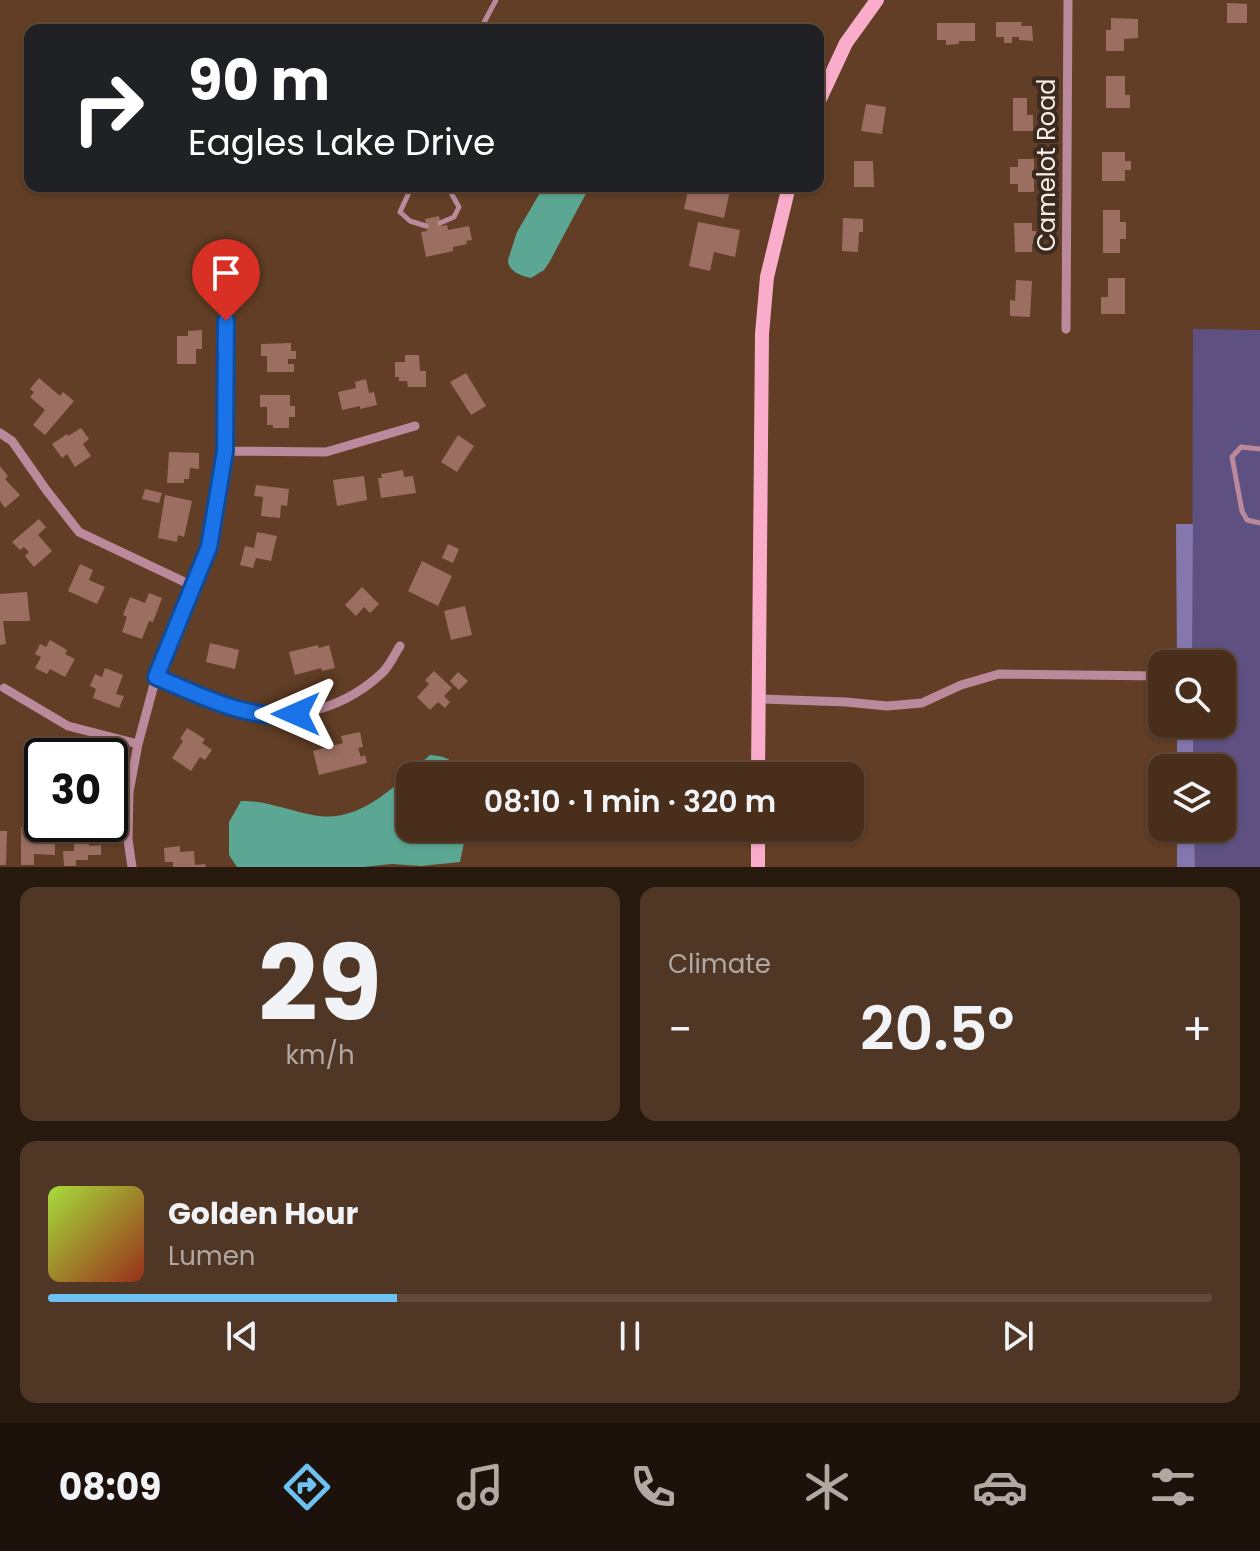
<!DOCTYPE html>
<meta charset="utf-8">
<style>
body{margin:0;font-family:Poppins,sans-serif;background:#503625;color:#f1f3f6;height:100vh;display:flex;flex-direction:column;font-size:30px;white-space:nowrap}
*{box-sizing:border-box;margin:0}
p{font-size:26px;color:#b1a8a3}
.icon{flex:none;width:44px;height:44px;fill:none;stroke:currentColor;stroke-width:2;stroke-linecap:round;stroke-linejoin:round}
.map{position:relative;height:867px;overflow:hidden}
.panel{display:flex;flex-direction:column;gap:20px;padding:20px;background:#28190f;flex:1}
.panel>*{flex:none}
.hud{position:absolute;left:24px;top:24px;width:800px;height:168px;border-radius:16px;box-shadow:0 2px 6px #0004,0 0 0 2px #614a3b;background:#202124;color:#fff;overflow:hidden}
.tools{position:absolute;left:1148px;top:650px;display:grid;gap:16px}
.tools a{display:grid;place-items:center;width:88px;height:88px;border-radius:16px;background:#492e1c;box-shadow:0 2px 6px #0004,0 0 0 2px #614a3b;font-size:40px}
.speed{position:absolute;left:24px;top:738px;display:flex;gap:16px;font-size:40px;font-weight:700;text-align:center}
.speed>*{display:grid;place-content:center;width:104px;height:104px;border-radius:50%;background:#492e1c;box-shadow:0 2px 6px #0004,0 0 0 2px #614a3b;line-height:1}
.speed .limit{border:4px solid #111;border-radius:12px;background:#fff;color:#111}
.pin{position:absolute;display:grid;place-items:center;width:68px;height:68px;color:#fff;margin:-82px -34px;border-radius:50% 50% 50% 0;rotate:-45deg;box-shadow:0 0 8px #0007}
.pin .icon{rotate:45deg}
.me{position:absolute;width:88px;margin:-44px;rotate:270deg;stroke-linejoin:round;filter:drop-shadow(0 0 6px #0008)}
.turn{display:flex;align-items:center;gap:28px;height:168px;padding:0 32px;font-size:36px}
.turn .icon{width:104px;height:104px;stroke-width:2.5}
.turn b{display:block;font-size:56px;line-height:68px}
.big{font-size:60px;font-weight:600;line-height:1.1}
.panel .tile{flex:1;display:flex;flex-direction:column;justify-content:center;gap:12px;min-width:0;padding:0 28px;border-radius:16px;background:#503625}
.panel .dial{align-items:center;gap:0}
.dial b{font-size:104px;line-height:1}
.song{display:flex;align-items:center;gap:24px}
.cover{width:96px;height:96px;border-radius:12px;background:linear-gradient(135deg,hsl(80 70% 55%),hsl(10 70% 35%))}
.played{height:8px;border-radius:4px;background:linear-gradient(90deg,#6dc2f3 30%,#614a3b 30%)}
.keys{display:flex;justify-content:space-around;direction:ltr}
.heat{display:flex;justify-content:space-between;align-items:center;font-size:44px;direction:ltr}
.panel .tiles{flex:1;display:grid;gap:20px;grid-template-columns:1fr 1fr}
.tile:last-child{grid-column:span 2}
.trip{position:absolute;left:396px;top:762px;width:468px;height:80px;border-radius:16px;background:#492e1c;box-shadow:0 2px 6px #0004,0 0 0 2px #614a3b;font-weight:600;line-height:80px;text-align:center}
.tab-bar{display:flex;height:128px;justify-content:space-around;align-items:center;background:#1d120b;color:#b1a8a3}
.tab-bar .icon{width:56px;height:56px}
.tab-bar .current{color:#6dc2f3}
.tab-bar b{font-size:36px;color:#f1f3f6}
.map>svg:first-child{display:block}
.green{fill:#5e5181}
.forest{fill:#8477ad}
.water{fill:#5ba793}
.building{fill:#9c6e62}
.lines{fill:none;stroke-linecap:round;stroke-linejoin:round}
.lane{stroke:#ba899b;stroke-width:5}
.street{stroke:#ba899b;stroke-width:9}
.secondary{stroke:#faadca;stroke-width:14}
.route-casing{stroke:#114b97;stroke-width:20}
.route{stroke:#1a73e8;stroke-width:14}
.labels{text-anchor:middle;stroke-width:8;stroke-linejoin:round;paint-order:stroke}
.street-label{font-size:24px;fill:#fcefe6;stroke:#3a2a1f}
</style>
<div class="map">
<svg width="1260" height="867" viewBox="0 0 1260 867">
<rect width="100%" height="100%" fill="#613e25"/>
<!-- green -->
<path class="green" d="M1193,329L1260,330V867H1195L1194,828H1222V768H1193V724H1222V664H1192Z"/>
<!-- forest -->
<path class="forest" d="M1176,524H1193L1192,664H1177Z
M1177,724H1193V768H1177Z
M1177,828H1194L1195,867H1177Z"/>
<!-- water -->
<path class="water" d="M544,186H590L550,261L544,270L531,278C521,276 508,271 508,260L517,232Z
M430,755C448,757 454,759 462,776H410V828H467L460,862L421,866L392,864L363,867H237L229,855V822L241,801C265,800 289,811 313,815C361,825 397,783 430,755Z"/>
<!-- building -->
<path class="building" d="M1227,3L1247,4V23H1227Z
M1111,18L1138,19V38L1124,39V51H1106V30H1111Z
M996,22H1022L1021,26H1032L1033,41L1019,40V37H1012V43H1004V37H996Z
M937,23H975V41H959V44L946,45V40H937Z
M1106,76H1125V95H1130V108H1106Z
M1013,98H1027V115H1033V131H1013Z
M866,104L886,107L882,134L861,131Z
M1102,152H1125V161H1131V170H1125V181H1102Z
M1018,159H1034V192H1018V184H1010V167H1018Z
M854,161H873L874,187H854Z
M689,186H731L724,218L684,209Z
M1103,210H1120V222H1126V239H1120V253H1103Z
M439,216L441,226L447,225L448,230L469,226L472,240L466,241L467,244L453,247V251L426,257L421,232L427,231L425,219Z
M843,218L863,219V232H859L858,252L842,251Z
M698,222L740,230L735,257L714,252L710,271L689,266Z
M1014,223H1032V231H1036V244H1032V252H1015Z
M1108,278H1125V314H1101V297H1108Z
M1016,280L1032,281L1030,317L1010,316V300L1015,301Z
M202,330V349H196V364H177V336H188V331Z
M291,343V351H296V359H288V364H294V372H267V356H261V344Z
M405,355H419L420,371H426V387H408L407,381H399V377H395V362H405Z
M466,373L486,406L471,415L450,382Z
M39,378L60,396L63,392L74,401L45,435L33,425L45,410L30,397L34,392L30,389Z
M366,379L369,393L374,392L377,405L360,409V406L342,410L338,392L356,388L355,382Z
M260,395H290V406H295V417H289V428H273V425H267V407H260Z
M81,428L89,439L83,444L91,456L75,467L67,454L62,458L52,444L67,434L68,436Z
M458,435L474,446L457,472L441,462Z
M169,452L199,453V469L190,468L189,479H184V483H167Z
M0,466L8,476L5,479L20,495L5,508L0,501Z
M403,470L404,477L413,476L416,493L381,498L378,478H382L381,474Z
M364,476L367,500L337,506L333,480Z
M256,485L289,489L287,506L281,505L280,518L261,516L263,497L254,496Z
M145,489L162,493L159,503L142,499Z
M165,495L192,501L184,537L178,535L177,542L158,538Z
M39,519L46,527L38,535L52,551L34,567L25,556L29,552L24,547L20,550L12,542Z
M257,532L277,536L271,561L256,558L253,568L240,565L245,546L254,548Z
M448,544L459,549L453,563L442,558Z
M422,561L452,576L438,606L408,591Z
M80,564L93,570L89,580L105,587L97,604L68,591Z
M362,587L379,604L370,613L364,607L356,616L345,605Z
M27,592L30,621H3L6,644L0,645V594Z
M149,593L162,598L153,622L149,621L142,639L122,632L127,617L123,615L130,597L145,603Z
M465,606L472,635L451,640L444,611Z
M50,640L67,650L65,654L75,659L65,677L50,669L47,674L35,668L41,657L35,654L40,644L46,647Z
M210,643L239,650L235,669L206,662Z
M318,645L319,648L329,645L335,668L322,671L321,668L295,675L289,652Z
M105,668L123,675L116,694L124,696L119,708L93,698L96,689L90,686L95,674L102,677Z
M434,671L452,688L444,696L450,702L445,708L438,702L430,710L417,697L429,684L425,680Z
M458,672L468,681L459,690L450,681Z
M187,728L205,739L202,743L212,750L205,760L200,757L191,771L172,758L183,741L180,739Z
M360,732L363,747L358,748L361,757L365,755L367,763L319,775L313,751L343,743L341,736Z
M27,739L55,751L53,756H42V777L33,773L36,765L25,760L28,753L22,751Z
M21,827H31L30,834H41V838H55V855L34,854V865H21Z
M0,831H7L6,865H0Z
M89,834V846L101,845V855H88V860H76V866H64L63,851H74V835Z
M180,846V852L194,851L195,865L205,864L206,867H173V862H165L164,848Z"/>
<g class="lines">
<!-- lane -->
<path class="lane" d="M480,30L496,0
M412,186L400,212L410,221L426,226
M440,223L454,217L459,207L447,186
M1260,449L1241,447L1232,457L1242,511L1247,520L1260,523"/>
<!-- street -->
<path class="street" d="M1066,329L1068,0
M0,433L12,441L47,491L79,532L193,586
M225,451L326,452L415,426
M156,677C187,690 220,708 253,713C300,721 349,705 383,672C390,665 394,655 400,646
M4,688L68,726L138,744
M759,699L846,702L887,706L922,703L961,685L999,674L1162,676
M132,867L128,840L129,792L138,744L156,677L209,547L225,451L226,321"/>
<!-- secondary -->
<path class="secondary" d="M818,103L846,43L877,0
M758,776L762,334L767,277L789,186
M758,867V828"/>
</g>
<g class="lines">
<!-- route casing -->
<g class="route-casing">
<path id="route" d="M226,321L225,451L209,547L156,677C200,695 247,721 296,714"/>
</g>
<!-- route -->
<use href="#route" class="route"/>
</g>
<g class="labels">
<!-- street labels -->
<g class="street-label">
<text transform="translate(1047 165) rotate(-90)" y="8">Camelot Road</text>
</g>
</g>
</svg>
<div class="tools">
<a><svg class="icon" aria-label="search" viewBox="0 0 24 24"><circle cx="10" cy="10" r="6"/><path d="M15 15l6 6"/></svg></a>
<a><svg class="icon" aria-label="layers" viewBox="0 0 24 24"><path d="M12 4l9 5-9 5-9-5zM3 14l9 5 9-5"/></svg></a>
</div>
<div class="speed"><div class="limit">30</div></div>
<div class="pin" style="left:226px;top:321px;background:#d93025"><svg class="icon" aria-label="arrive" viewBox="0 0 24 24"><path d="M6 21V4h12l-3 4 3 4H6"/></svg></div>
<svg class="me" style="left:296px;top:714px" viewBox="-20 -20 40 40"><path d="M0-17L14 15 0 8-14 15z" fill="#1a73e8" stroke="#fff" stroke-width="4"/></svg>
<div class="trip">08:10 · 1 min · 320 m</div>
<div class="hud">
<div class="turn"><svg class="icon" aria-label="right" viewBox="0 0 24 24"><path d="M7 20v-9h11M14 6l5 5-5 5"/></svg><div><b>90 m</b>Eagles Lake Drive</div></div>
</div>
</div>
<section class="panel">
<div class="tiles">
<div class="tile dial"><b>29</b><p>km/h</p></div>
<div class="tile"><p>Climate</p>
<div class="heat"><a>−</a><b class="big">20.5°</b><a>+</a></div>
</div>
<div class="tile">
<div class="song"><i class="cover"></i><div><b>Golden Hour</b><p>Lumen</p></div></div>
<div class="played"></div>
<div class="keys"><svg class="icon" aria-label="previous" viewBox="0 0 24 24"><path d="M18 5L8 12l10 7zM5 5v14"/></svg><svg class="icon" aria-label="pause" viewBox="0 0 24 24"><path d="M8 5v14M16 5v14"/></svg><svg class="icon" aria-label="next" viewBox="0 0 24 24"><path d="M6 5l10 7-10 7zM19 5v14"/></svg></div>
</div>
</div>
</section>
<nav class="tab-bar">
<b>08:09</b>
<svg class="icon current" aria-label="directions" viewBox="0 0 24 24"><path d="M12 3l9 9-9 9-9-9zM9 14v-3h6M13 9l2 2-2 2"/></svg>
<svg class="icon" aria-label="music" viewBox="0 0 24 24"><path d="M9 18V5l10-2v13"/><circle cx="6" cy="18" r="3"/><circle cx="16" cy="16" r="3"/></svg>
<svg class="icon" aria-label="phone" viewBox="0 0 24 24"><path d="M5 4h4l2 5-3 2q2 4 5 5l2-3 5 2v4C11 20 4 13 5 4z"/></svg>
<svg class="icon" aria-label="climate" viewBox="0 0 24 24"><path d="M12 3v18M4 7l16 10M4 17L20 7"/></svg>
<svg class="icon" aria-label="car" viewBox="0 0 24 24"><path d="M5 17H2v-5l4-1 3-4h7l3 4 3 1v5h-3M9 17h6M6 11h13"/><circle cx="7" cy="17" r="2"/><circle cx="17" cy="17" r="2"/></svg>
<svg class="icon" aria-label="filters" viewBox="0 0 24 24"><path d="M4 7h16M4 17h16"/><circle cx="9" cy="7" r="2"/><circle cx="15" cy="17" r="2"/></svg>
</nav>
